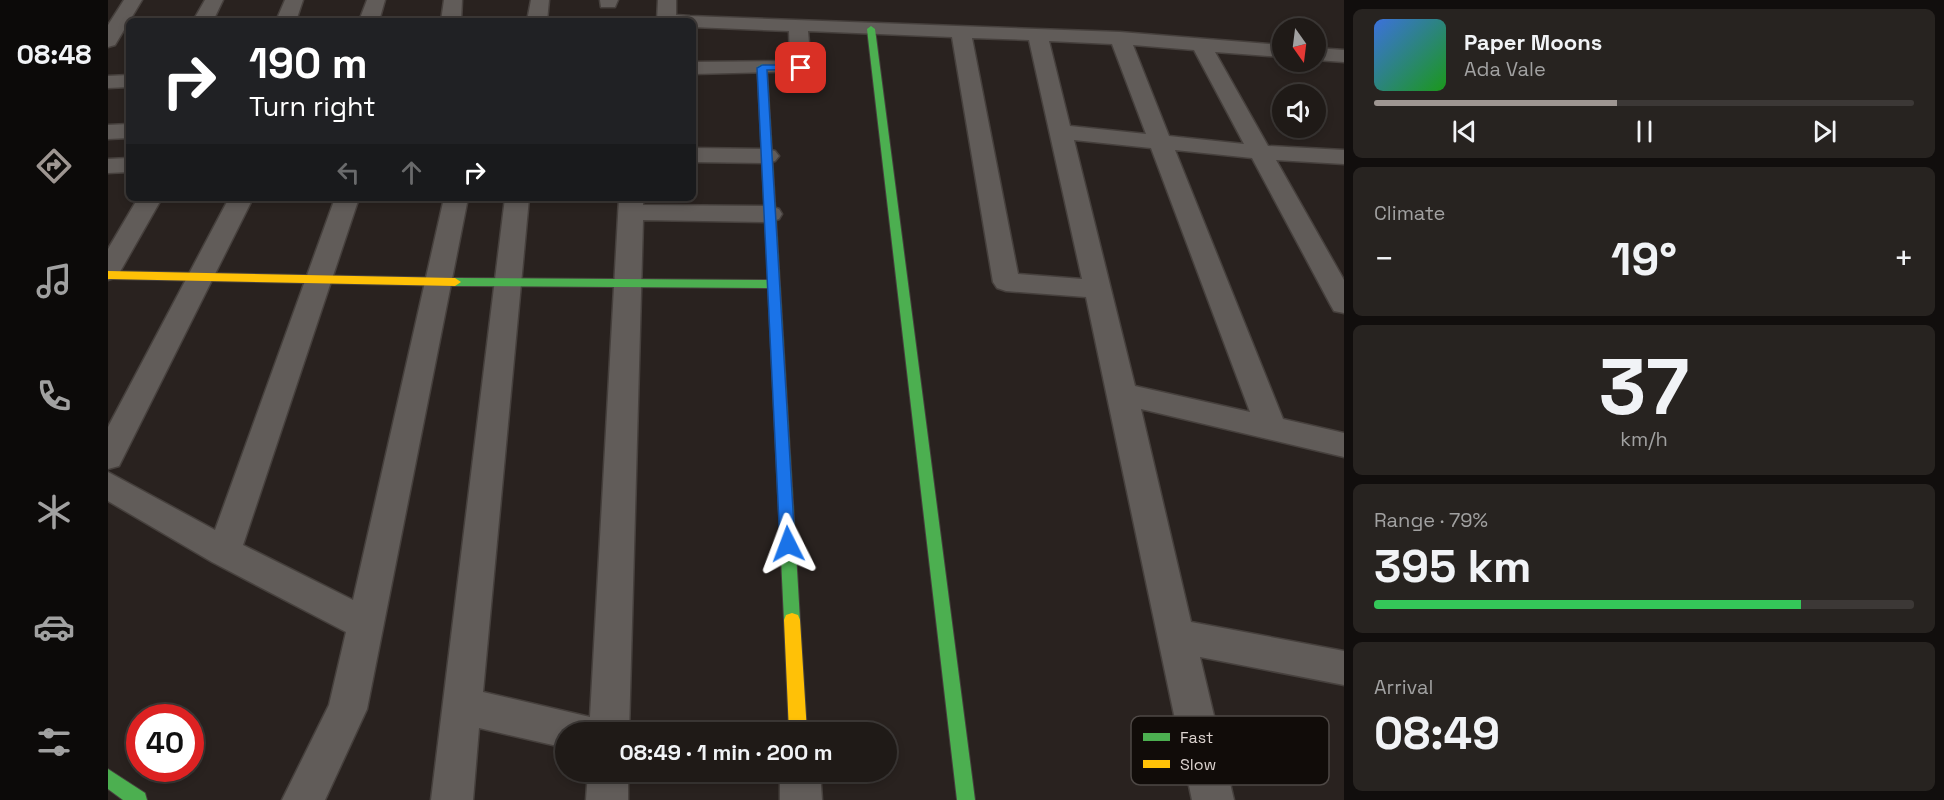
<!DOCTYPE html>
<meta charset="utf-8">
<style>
body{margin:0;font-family:"Space Grotesk",sans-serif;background:#272320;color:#f1f3f6;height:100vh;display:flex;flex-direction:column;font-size:22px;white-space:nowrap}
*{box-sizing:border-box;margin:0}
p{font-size:20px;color:#a1a1a1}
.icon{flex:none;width:33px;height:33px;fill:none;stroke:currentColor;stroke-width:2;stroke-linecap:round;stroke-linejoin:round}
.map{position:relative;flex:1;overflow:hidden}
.details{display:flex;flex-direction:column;gap:9px;padding:9px;background:#110e0d;width:600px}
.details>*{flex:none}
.guide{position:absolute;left:18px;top:18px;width:570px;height:183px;border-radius:9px;box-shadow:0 3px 9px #0003,0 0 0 2px #3c3836;background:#202124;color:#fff;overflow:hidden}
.needle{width:39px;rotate:166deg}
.fabs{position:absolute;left:1164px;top:18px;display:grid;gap:12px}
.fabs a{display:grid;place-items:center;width:54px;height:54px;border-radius:50%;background:#1f1a17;box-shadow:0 3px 9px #0003,0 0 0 2px #3c3836;font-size:30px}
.speed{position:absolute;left:18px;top:704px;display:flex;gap:12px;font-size:30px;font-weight:700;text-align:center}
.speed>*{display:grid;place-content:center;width:78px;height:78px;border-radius:50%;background:#1f1a17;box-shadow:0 3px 9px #0003,0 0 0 2px #3c3836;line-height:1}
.speed .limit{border:9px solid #d22;background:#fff;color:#111}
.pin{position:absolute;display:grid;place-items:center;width:51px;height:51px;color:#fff;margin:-26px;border-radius:12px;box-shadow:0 3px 9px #0006}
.me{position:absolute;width:66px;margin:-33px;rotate:357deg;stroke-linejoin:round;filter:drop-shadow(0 0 4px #0008)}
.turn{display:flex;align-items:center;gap:21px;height:126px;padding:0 24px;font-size:27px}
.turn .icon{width:78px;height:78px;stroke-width:2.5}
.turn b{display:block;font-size:42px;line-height:51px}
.lanes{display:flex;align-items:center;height:57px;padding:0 24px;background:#0003;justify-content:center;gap:30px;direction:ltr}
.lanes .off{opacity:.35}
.big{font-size:45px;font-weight:700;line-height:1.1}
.details .tile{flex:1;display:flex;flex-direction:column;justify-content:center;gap:9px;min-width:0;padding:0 21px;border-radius:9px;background:#272320}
.details .dial{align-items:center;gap:0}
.dial b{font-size:78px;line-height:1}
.song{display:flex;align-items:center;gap:18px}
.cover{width:72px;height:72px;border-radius:9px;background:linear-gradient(135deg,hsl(220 70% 55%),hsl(120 70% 35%))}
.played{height:6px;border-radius:3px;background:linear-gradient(90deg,#9e9692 45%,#3c3836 45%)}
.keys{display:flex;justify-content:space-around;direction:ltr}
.heat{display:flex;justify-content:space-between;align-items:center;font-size:33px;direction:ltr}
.charge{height:9px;border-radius:4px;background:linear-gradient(90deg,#34c759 79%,#3c3836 0)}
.trip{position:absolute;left:447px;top:722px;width:342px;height:60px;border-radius:30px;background:#1f1a17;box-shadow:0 3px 9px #0003,0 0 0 2px #3c3836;font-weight:700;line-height:60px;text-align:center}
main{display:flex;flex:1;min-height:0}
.tab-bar{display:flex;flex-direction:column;width:108px;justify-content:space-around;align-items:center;background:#0c0a09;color:#a1a1a1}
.tab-bar .icon{width:42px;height:42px}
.tab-bar .active{color:#9e9692}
.tab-bar b{font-size:27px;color:#f1f3f6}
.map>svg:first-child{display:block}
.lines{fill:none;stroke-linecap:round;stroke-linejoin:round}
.street-casing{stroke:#46403d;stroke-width:3}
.fast-casing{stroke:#46403d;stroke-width:2}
.slow-casing{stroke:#46403d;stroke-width:2}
.street{fill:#615c59;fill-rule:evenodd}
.fast{fill:#4caf50;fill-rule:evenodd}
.slow{fill:#ffc107;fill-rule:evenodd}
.route{fill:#1a73e8;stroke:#114b97;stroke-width:1.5}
.key{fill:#110c09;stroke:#4e4845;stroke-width:1.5}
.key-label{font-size:16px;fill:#ddd4d0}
</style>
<main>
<nav class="tab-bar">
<b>08:48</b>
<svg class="icon active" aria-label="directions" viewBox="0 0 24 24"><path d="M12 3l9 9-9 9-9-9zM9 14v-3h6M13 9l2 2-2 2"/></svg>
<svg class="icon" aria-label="music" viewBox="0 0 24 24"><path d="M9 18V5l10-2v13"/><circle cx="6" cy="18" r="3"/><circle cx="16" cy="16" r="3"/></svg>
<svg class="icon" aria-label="phone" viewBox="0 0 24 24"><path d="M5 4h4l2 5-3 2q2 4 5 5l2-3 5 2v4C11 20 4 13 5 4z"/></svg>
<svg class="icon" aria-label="climate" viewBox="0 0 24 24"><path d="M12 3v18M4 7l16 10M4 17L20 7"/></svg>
<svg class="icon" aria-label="car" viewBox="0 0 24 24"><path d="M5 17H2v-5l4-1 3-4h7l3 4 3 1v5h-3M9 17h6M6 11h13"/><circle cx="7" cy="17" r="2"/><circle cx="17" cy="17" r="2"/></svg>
<svg class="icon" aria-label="filters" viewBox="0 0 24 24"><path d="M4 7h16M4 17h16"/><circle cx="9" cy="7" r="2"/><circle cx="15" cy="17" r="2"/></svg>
</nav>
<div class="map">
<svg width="1236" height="800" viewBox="0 0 1236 800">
<rect width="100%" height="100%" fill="#29221f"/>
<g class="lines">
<!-- street casing -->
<g class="street-casing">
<path id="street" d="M16,0H34L7,45L0,47V25Z
M97,0H115L105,21H85Z
M177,0H195L188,21H168Z
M259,0H277L271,21H251Z
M336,0H354L353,21H333Z
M423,0H441L439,21H419Z
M492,0H510L507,7H493Z
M550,0H568V15L582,16L1012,32L1174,45V57L1107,52L1160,146L1236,150V164L1168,160L1236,280V313L1226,311L1222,304L1144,158L1067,150L1175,419L1236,433V457L1033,409L1083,622L1236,651V685L1092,657L1126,800H1084L978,297L898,291L889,288L885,282L844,37L700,31L703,67L700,71L585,74V62L682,61L681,31L585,27V21H549ZM864,38L921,40L974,279L910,274ZM941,41L1004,44L1038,134L962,126ZM1025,45L1086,50L1136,144L1061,136ZM966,140L1043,148L1142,412L1027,386Z
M1208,48L1236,50V62L1208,60Z
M21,75V87L0,88V76Z
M21,124V138L0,139V125Z
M585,148L659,149L667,151L671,156L667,161L659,163L585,162Z
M21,158V172L0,173V159Z
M30,198H54L9,277L0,280V249Z
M121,198H145L11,466L0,469V427Z
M227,198H251L135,545L245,600L336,198H360L259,709L217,800H174L221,705L238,632L104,562L0,501V472L107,530Z
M397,198H421L375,692L482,717L511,198H535V205L662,206L671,209L674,214L671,219L662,222L535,220L521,732H458V748L371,728L365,800H323Z
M480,771H520V800H478Z
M672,771H712L714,800H672Z"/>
</g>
<!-- fast casing -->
<g class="fast-casing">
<path id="fast" d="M763,26L767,29L867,800H849L759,29Z
M654,64L659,67L692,620L690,625L684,627L678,625L676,620L660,288L347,286L341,282L347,278L660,280L649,67Z
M0,769L37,793L39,800H15L0,789Z"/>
</g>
<!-- slow casing -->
<g class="slow-casing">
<path id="slow" d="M0,271L347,278L353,282L347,286L0,279Z
M684,613L690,615L692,620L699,732H681L676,620L678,615Z"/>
</g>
<!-- street -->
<use href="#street" class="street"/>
<!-- fast -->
<use href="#fast" class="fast"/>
<!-- slow -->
<use href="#slow" class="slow"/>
</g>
<!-- route -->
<path class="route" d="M693,65L698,68L696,69L659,70L687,544L680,550L672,544L649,68L654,65Z"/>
<!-- legend -->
<rect x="1023" y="716" width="198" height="69" rx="9" class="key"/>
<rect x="1035" y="733" width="27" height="8" fill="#4caf50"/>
<rect x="1035" y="760" width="27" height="8" fill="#ffc107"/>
<g class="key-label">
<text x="1072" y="743">Fast</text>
<text x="1072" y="770">Slow</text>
</g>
</svg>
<div class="fabs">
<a><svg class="needle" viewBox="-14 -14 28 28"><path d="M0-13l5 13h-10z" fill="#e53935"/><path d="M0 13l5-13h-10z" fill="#a1a1a1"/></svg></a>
<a><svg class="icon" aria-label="sound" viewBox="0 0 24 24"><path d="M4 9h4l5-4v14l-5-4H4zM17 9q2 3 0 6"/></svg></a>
</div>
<div class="speed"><div class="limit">40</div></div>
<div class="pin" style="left:693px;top:68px;background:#d93025"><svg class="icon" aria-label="arrive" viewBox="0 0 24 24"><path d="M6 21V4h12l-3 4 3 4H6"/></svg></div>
<svg class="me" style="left:680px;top:544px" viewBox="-20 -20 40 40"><path d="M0-17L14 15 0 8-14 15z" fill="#1a73e8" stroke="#fff" stroke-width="4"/></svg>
<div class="trip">08:49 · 1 min · 200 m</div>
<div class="guide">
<div class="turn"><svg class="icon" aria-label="right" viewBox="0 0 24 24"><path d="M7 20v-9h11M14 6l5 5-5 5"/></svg><div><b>190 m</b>Turn right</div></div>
<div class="lanes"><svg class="icon off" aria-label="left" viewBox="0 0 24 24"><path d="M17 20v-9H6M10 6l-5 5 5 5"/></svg><svg class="icon off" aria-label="ahead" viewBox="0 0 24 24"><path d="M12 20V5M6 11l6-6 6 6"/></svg><svg class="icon" aria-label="right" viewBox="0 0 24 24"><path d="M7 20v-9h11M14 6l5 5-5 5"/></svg></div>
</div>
</div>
<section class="details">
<div class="tile">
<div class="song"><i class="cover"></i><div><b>Paper Moons</b><p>Ada Vale</p></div></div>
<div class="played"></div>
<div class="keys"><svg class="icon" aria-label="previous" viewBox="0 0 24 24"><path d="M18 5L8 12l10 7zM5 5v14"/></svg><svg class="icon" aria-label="pause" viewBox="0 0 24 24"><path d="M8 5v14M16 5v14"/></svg><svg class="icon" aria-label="next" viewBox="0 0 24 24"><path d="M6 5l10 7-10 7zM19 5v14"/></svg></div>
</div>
<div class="tile"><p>Climate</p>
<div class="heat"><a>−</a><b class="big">19°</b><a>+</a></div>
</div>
<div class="tile dial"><b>37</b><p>km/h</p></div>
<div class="tile"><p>Range · 79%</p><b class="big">395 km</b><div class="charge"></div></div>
<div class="tile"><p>Arrival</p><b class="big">08:49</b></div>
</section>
</main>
